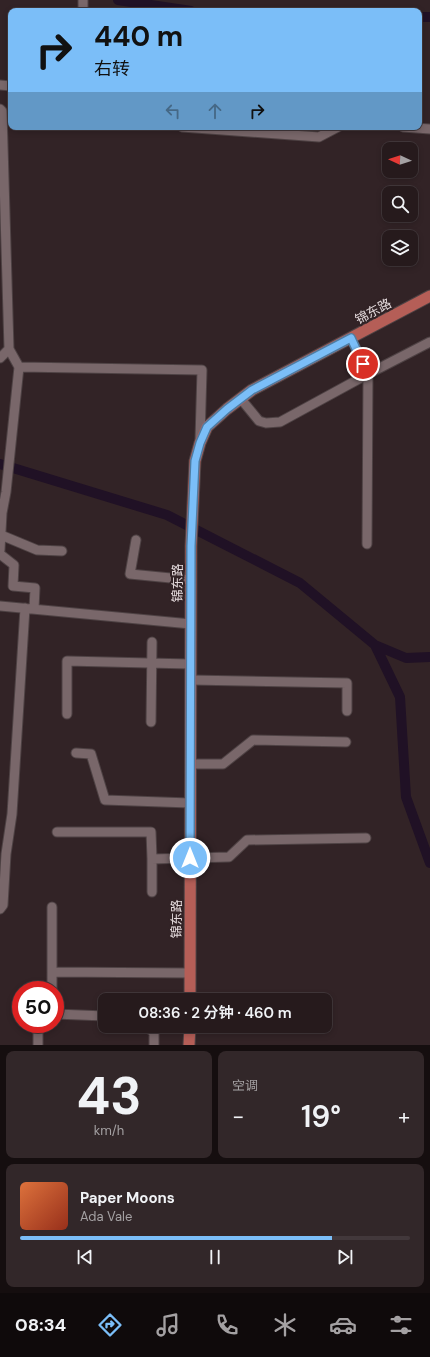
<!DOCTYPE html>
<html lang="zh">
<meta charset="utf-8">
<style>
body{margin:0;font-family:"DM Sans","Noto Sans SC",sans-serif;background:#322729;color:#f1f3f6;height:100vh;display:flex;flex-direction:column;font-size:15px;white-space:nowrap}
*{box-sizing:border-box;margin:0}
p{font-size:13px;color:#a4a1a3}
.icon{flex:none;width:22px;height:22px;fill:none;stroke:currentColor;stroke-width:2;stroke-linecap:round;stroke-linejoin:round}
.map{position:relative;height:1045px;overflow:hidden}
.drawer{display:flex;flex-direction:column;gap:6px;padding:6px;background:#150e0f;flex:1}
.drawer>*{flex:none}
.guide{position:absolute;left:8px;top:8px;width:414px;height:122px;border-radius:8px;box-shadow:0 2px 6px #0003,0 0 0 1px #42383b;background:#7bbef8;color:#111;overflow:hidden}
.needle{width:26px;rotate:273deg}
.controls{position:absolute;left:382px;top:142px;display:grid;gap:8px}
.controls a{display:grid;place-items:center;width:36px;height:36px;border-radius:8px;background:#261a1c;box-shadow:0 2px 6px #0003,0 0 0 1px #42383b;font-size:20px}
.speed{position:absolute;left:12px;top:981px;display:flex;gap:8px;font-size:20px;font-weight:700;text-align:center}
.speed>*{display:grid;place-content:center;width:52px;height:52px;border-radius:50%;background:#261a1c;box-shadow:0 2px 6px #0003,0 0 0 1px #42383b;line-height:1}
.speed .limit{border:6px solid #d22;background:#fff;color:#111}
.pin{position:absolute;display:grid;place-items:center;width:34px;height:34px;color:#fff;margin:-17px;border:2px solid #fff;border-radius:50%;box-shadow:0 1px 4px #0007}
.me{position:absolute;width:44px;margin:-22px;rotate:0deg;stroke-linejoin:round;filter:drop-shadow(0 0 3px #0008)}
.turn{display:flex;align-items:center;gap:14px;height:84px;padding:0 20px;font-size:18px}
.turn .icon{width:52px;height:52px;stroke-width:2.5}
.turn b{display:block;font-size:28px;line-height:34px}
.lanes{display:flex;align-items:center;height:38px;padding:0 20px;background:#0003;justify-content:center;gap:20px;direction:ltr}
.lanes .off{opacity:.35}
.big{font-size:30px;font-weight:600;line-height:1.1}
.drawer .tile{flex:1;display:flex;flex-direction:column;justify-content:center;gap:6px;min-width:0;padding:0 14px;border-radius:8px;background:#322729}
.drawer .dial{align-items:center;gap:0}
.dial b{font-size:52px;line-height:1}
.song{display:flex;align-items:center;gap:12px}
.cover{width:48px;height:48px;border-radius:6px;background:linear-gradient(135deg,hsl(20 70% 55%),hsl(10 70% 35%))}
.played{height:4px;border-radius:2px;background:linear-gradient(90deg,#7bbef8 80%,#42383b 80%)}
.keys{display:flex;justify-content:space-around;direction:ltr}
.heat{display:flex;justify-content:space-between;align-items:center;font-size:22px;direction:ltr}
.drawer .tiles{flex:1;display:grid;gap:6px;grid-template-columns:1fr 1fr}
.tile:last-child{grid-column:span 2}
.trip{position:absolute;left:98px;top:993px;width:234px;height:40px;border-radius:8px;background:#261a1c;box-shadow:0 2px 6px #0003,0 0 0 1px #42383b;font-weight:600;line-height:40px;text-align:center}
.menu{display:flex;height:64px;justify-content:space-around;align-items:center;background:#0f0a0b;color:#a4a1a3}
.menu .icon{width:28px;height:28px}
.menu .current{color:#7bbef8}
.menu b{font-size:18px;color:#f1f3f6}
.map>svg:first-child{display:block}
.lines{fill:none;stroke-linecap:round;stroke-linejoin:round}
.canal{stroke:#201125;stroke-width:10}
.minor-casing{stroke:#4e4244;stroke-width:11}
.major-casing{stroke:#4e4244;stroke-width:13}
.minor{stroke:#79676a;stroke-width:9}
.major{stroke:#b55e57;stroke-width:11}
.route-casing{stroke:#507ca1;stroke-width:10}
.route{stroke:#7bbef8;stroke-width:7}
.labels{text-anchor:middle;stroke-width:4;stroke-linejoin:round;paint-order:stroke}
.street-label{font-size:13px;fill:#e4dadc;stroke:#322326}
</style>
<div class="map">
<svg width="430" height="1045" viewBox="0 0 430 1045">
<rect width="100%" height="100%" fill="#322326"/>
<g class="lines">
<!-- canal -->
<path class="canal" d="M118,0L191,11
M419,17H430
M0,464L167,515L300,583L375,645L400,697L406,797L430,863
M375,645L406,658L430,657"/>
<!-- minor casing -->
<g class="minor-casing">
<path id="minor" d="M83,0V11
M0,85L11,86
M0,109L2,111L9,349L0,358
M182,127L319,137L338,127
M403,127L430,129
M351,338L368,374L367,544
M9,349L19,367L202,370L200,439
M241,399L259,421L266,423L280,422L368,374L430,342
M1,535L37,550L62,551
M136,540L130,574L191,580
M0,550L2,513L6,492L19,367
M0,554L14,565L13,586L35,588L34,609
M0,606L191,624
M191,680L347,683V711
M67,714V661L190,664
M151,722L152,642
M76,753L91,754L105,800L190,803
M190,764H223L253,740L346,742
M57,832H151L152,859
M152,892V859L229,857L247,840L366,838
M52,907V990
M0,909L3,905L6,854L12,814L25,608
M52,972L190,973
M55,1014L105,1016
M147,1026L154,1033V1045
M38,1045V1024"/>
</g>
<!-- major casing -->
<g class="major-casing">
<path id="major" d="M190,1000L191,546L195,461L200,443L207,427L227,409L252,390L430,296
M189,1045L190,1026"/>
</g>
<!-- minor -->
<use href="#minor" class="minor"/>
<!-- major -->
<use href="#major" class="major"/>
</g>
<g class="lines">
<!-- route casing -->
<g class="route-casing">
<path id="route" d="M190,858L191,546L195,461L200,443L207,427L227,409L252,390L351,338L363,364"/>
</g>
<!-- route -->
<use href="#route" class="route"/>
</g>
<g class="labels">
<!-- street labels -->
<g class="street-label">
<text transform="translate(373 311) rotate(-28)" y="5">锦东路</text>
<text transform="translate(177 583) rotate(-90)" y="5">锦东路</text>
<text transform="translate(176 919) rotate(-90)" y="5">锦东路</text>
</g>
</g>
</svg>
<div class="controls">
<a><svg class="needle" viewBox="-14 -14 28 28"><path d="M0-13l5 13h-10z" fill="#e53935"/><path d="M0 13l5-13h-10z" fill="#a4a1a3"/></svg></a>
<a><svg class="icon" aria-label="search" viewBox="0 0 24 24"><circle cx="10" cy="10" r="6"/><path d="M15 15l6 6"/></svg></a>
<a><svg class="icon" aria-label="layers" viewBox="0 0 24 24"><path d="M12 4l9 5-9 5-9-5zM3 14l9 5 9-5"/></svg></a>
</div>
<div class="speed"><div class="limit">50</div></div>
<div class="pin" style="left:363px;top:364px;background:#d93025"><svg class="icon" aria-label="arrive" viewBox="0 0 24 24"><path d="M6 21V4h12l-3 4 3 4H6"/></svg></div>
<svg class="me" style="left:190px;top:858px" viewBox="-20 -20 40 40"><circle r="17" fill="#7bbef8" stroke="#fff" stroke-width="3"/><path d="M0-11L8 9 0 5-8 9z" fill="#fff"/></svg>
<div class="trip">08:36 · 2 分钟 · 460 m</div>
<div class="guide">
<div class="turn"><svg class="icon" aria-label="right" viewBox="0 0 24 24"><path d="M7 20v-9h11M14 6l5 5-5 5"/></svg><div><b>440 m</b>右转</div></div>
<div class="lanes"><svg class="icon off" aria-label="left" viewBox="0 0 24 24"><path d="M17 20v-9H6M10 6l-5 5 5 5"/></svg><svg class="icon off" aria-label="ahead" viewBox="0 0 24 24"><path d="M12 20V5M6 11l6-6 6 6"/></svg><svg class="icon" aria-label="right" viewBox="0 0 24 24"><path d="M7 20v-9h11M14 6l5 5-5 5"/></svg></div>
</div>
</div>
<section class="drawer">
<div class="tiles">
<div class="tile dial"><b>43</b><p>km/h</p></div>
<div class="tile"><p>空调</p>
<div class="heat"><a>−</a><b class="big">19°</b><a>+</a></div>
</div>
<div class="tile">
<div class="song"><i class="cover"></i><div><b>Paper Moons</b><p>Ada Vale</p></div></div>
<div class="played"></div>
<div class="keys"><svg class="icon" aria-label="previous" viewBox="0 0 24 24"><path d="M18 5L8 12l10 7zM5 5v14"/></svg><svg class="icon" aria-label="pause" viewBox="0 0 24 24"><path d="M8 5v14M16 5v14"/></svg><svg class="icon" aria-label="next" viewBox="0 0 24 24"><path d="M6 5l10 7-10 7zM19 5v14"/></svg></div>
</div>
</div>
</section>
<nav class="menu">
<b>08:34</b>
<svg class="icon current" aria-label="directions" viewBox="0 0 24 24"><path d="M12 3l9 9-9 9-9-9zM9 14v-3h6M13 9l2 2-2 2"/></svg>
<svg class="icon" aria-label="music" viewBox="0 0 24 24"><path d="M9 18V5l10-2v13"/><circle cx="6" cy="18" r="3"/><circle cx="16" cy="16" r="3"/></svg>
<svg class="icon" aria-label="phone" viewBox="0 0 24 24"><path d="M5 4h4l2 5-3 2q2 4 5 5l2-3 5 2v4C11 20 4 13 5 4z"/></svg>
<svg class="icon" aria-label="climate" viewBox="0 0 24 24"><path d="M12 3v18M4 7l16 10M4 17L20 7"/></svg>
<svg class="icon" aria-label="car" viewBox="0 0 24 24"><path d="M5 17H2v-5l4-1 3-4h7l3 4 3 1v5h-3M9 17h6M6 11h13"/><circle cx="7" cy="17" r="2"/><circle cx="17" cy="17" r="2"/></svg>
<svg class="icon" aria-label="filters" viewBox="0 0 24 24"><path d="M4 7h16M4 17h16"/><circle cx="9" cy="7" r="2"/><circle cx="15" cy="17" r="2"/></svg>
</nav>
